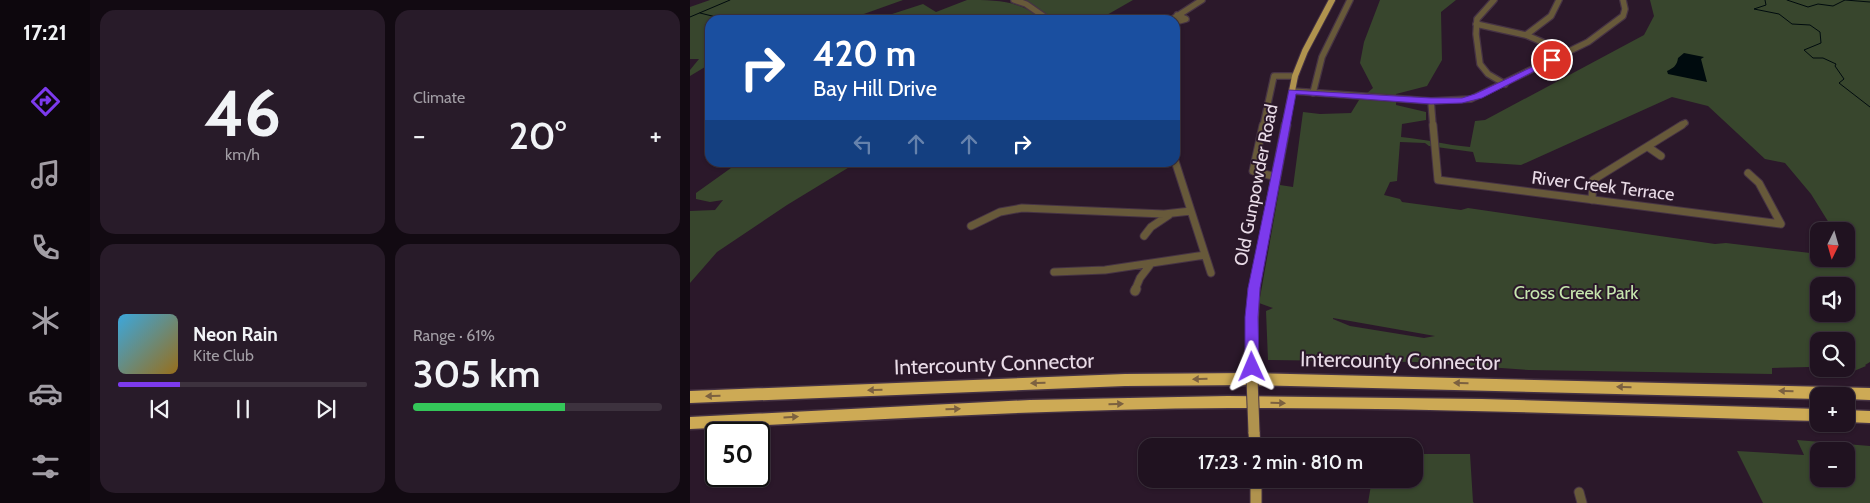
<!DOCTYPE html>
<meta charset="utf-8">
<style>
body{margin:0;font-family:Cabin,sans-serif;background:#281b29;color:#f1f3f6;height:100vh;display:flex;flex-direction:column;font-size:19px;white-space:nowrap}
*{box-sizing:border-box;margin:0}
p{font-size:16px;color:#a29ea5}
.icon{flex:none;width:28px;height:28px;fill:none;stroke:currentColor;stroke-width:2;stroke-linecap:round;stroke-linejoin:round}
.map{position:relative;flex:1;overflow:hidden}
.sheet{display:flex;flex-direction:column;gap:10px;padding:10px;background:#120a12;width:600px}
.sheet>*{flex:none}
.top-card{position:absolute;left:15px;top:15px;width:475px;height:152px;border-radius:15px;box-shadow:0 1px 4px #0004,0 0 0 1px #3d323e;background:#1a4fa0;color:#fff;overflow:hidden}
.needle{width:32px;rotate:185deg}
.tools{position:absolute;left:1120px;top:222px;display:grid;gap:10px}
.tools a{display:grid;place-items:center;width:45px;height:45px;border-radius:10px;background:#201220;box-shadow:0 1px 4px #0004,0 0 0 1px #3d323e;font-size:25px}
.speed{position:absolute;left:15px;top:422px;display:flex;gap:10px;font-size:25px;font-weight:700;text-align:center}
.speed>*{display:grid;place-content:center;width:65px;height:65px;border-radius:50%;background:#201220;box-shadow:0 1px 4px #0004,0 0 0 1px #3d323e;line-height:1}
.speed .limit{border:2px solid #111;border-radius:8px;background:#fff;color:#111}
.pin{position:absolute;display:grid;place-items:center;width:42px;height:42px;color:#fff;margin:-21px;border:2px solid #fff;border-radius:50%;box-shadow:0 1px 5px #0007}
.me{position:absolute;width:55px;margin:-28px;rotate:359deg;stroke-linejoin:round;filter:drop-shadow(0 0 4px #0008)}
.turn{display:flex;align-items:center;gap:18px;height:105px;padding:0 25px;font-size:22px}
.turn .icon{width:65px;height:65px;stroke-width:2.5}
.turn b{display:block;font-size:35px;line-height:42px}
.lanes{display:flex;align-items:center;height:48px;padding:0 25px;background:#0003;justify-content:center;gap:25px;direction:ltr}
.lanes .off{opacity:.35}
.big{font-size:38px;font-weight:600;line-height:1.1}
.sheet .tile{flex:1;display:flex;flex-direction:column;justify-content:center;gap:8px;min-width:0;padding:0 18px;border-radius:15px;background:#281b29}
.sheet .dial{align-items:center;gap:0}
.dial b{font-size:65px;line-height:1}
.song{display:flex;align-items:center;gap:15px}
.cover{width:60px;height:60px;border-radius:8px;background:linear-gradient(135deg,hsl(200 70% 55%),hsl(40 70% 35%))}
.played{height:5px;border-radius:2px;background:linear-gradient(90deg,#7c3aed 25%,#3d323e 25%)}
.keys{display:flex;justify-content:space-around;direction:ltr}
.heat{display:flex;justify-content:space-between;align-items:center;font-size:28px;direction:ltr}
.charge{height:8px;border-radius:4px;background:linear-gradient(90deg,#34c759 61%,#3d323e 0)}
.sheet .tiles{flex:1;display:grid;gap:10px;grid-template-columns:repeat(2,1fr)}
.trip{position:absolute;left:448px;top:438px;width:285px;height:50px;border-radius:15px;background:#201220;box-shadow:0 1px 4px #0004,0 0 0 1px #3d323e;font-weight:600;line-height:50px;text-align:center}
main{display:flex;flex:1;min-height:0}
.tab-bar{display:flex;flex-direction:column;width:90px;justify-content:space-around;align-items:center;background:#0d070d;color:#a29ea5}
.tab-bar .icon{width:35px;height:35px}
.tab-bar .on{color:#7c3aed}
.tab-bar b{font-size:22px;color:#f1f3f6}
.map>svg:first-child{display:block}
.green{fill:#38462d;fill-rule:evenodd}
.water{fill:#000b0e}
.lines{fill:none;stroke-linecap:round;stroke-linejoin:round}
.stream{stroke:#000b0e;stroke-width:1}
.minor-far2-casing{stroke:#463344;stroke-width:8}
.minor-far1-casing{stroke:#463344;stroke-width:9}
.minor-casing{stroke:#463344;stroke-width:11}
.major-far2-casing{stroke:#463344;stroke-width:8}
.major-far1-casing{stroke:#463344;stroke-width:11}
.major-casing{stroke:#463344;stroke-width:13}
.highway-casing{stroke:#463344;stroke-width:3}
.minor-far2{stroke:#67593a;stroke-width:5.5}
.minor-far1{stroke:#67593a;stroke-width:7}
.minor{stroke:#67593a;stroke-width:9}
.major-far2{stroke:#b0934e;stroke-width:6}
.major-far1{stroke:#b0934e;stroke-width:8}
.major{stroke:#b0934e;stroke-width:11}
.highway{fill:#cdaa55;fill-rule:evenodd}
.major-bridge-casing{stroke:#463344;stroke-width:13;stroke-linecap:butt}
.major-bridge{stroke:#b0934e;stroke-width:11}
.oneway{fill:#7c6140}
.route{fill:#7c3aed;stroke:#51269a}
.labels{text-anchor:middle;stroke-width:4;stroke-linejoin:round;paint-order:stroke}
.street-label{font-size:18px;fill:#e9dbe7;stroke:#2b182a}
.park-label{font-size:18px;fill:#c6e6ae;stroke:#2b182a}
.near-street-label{font-size:21px;fill:#e9dbe7;stroke:#2b182a}
</style>
<main>
<nav class="tab-bar">
<b>17:21</b>
<svg class="icon on" aria-label="directions" viewBox="0 0 24 24"><path d="M12 3l9 9-9 9-9-9zM9 14v-3h6M13 9l2 2-2 2"/></svg>
<svg class="icon" aria-label="music" viewBox="0 0 24 24"><path d="M9 18V5l10-2v13"/><circle cx="6" cy="18" r="3"/><circle cx="16" cy="16" r="3"/></svg>
<svg class="icon" aria-label="phone" viewBox="0 0 24 24"><path d="M5 4h4l2 5-3 2q2 4 5 5l2-3 5 2v4C11 20 4 13 5 4z"/></svg>
<svg class="icon" aria-label="climate" viewBox="0 0 24 24"><path d="M12 3v18M4 7l16 10M4 17L20 7"/></svg>
<svg class="icon" aria-label="car" viewBox="0 0 24 24"><path d="M5 17H2v-5l4-1 3-4h7l3 4 3 1v5h-3M9 17h6M6 11h13"/><circle cx="7" cy="17" r="2"/><circle cx="17" cy="17" r="2"/></svg>
<svg class="icon" aria-label="filters" viewBox="0 0 24 24"><path d="M4 7h16M4 17h16"/><circle cx="9" cy="7" r="2"/><circle cx="15" cy="17" r="2"/></svg>
</nav>
<section class="sheet">
<div class="tiles">
<div class="tile dial"><b>46</b><p>km/h</p></div>
<div class="tile"><p>Climate</p>
<div class="heat"><a>−</a><b class="big">20°</b><a>+</a></div>
</div>
<div class="tile">
<div class="song"><i class="cover"></i><div><b>Neon Rain</b><p>Kite Club</p></div></div>
<div class="played"></div>
<div class="keys"><svg class="icon" aria-label="previous" viewBox="0 0 24 24"><path d="M18 5L8 12l10 7zM5 5v14"/></svg><svg class="icon" aria-label="pause" viewBox="0 0 24 24"><path d="M8 5v14M16 5v14"/></svg><svg class="icon" aria-label="next" viewBox="0 0 24 24"><path d="M6 5l10 7-10 7zM19 5v14"/></svg></div>
</div>
<div class="tile"><p>Range · 61%</p><b class="big">305 km</b><div class="charge"></div></div>
</div>
</section>
<div class="map">
<svg width="1180" height="503" viewBox="0 0 1180 503">
<rect width="100%" height="100%" fill="#2b182a"/>
<!-- green -->
<path class="green" d="M20,0H213L157,20H20V64L0,76V70L9,59H0V7Z
M277,0C305,0 331,0 352,20L195,19L199,15L233,4L246,12Z
M332,0H443L408,20H371L356,16Z
M690,0H766L751,12L752,60L737,86L706,94V105L736,112V120L712,124L711,137C735,139 756,145 780,147L785,121L795,120L954,35L964,16L960,0H1180V362L1175,365L1176,366L1147,378L1119,367L1082,368V374L839,370L725,362L578,360L576,311L583,308L569,303L590,185L603,187L613,112L630,114L661,113L669,100L683,88L670,63L674,42ZM982,97L1018,106L1075,159L1095,163L1121,194L1144,231H1156V259H1129V254L1036,243L1025,244L778,208L771,210L712,202L710,199L694,195L700,182L707,181L710,142L735,143L739,146L783,152L786,162L831,165ZM1129,286H1156V314H1129ZM643,319V318L745,336L734,338L660,326ZM1129,341H1156V369H1129Z
M48,163H166L97,205L27,252L0,283V211L25,210L33,200L20,202L6,199V193Z
M1107,440L1180,446V503H1073L1047,451L1114,455ZM1129,451H1156V479H1129Z
M724,454H780L783,502L784,503H678L682,479H724Z"/>
<!-- water -->
<path class="water" d="M994,53L1014,57L1011,59L1017,82L978,74L977,71C983,68 987,66 988,58Z"/>
<g class="lines">
<!-- stream -->
<path class="stream" d="M1075,0L1076,5L1064,9L1089,14L1102,24L1120,25L1130,32L1131,43L1114,50L1123,58H1133L1146,64L1145,66L1154,79L1149,83L1180,107
M1097,0L1118,7L1128,4L1143,6L1155,0L1180,2
M10,13L26,17L25,20
M0,17L40,0
M20,28L17,32L20,34
M20,44V47"/>
<!-- minor-far2 casing -->
<g class="minor-far2-casing">
<path id="minor-far2" d="M324,0L336,4L359,20
M804,0L787,19L786,34L790,64L798,74L815,84
M481,20L512,0
M485,22L496,19L487,15
M786,24L836,35L878,53
M836,35L861,16L869,0
M602,91L741,101L781,99L898,42L933,16L935,9L933,0
M623,93L632,57L660,0
M741,101L743,126
M573,126L584,76H605
M990,126L995,123"/>
</g>
<!-- minor-far1 casing -->
<g class="minor-far1-casing">
<path id="minor-far1" d="M573,125L563,171L586,177
M743,125L748,180L1091,224
M958,147L971,156
M485,161L521,273
M1058,173L1069,183L1091,224
M902,200L903,180L992,125
M281,226L310,212L332,208L474,214L501,211
M454,236L461,227L479,215
M364,272L415,270L515,255
M445,290L450,278L460,265"/>
</g>
<!-- minor casing -->
<g class="minor-casing">
<path id="minor" d="M445,291L446,289
M889,492L892,503"/>
</g>
<!-- major-far2 casing -->
<g class="major-far2-casing">
<path id="major-far2" d="M595,126L605,76L615,51L642,0"/>
</g>
<!-- major-far1 casing -->
<g class="major-far1-casing">
<path id="major-far1" d="M564,290L596,125"/>
</g>
<!-- major casing -->
<g class="major-casing">
<path id="major" d="M561,351L564,289
M564,432L565,446
M566,479V503"/>
</g>
<!-- highway casing -->
<g class="highway-casing">
<path id="highway" d="M559,373L1180,388V400L1156,399V396H1129V399L559,385L435,386L0,403V391L435,374Z
M538,396L792,399L1129,409V421C932,416 735,407 539,408C359,409 179,420 0,429V417L340,400Z
M1156,410L1180,411V423L1156,422Z"/>
</g>
<!-- minor-far2 -->
<use href="#minor-far2" class="minor-far2"/>
<!-- minor-far1 -->
<use href="#minor-far1" class="minor-far1"/>
<!-- minor -->
<use href="#minor" class="minor"/>
<!-- major-far2 -->
<use href="#major-far2" class="major-far2"/>
<!-- major-far1 -->
<use href="#major-far1" class="major-far1"/>
<!-- major -->
<use href="#major" class="major"/>
<!-- highway -->
<use href="#highway" class="highway"/>
<!-- major-bridge casing -->
<g class="major-bridge-casing">
<path id="major-bridge" d="M561,351L564,432"/>
</g>
<!-- major-bridge -->
<use href="#major-bridge" class="major-bridge"/>
</g>
<!-- one-way arrows -->
<defs><path id="oneway-solid" d="M-6-.8H1V-3.2L6.5 0L1 3.2V.8H-6Z" transform="scale(1.25)"/></defs>
<g class="oneway">
<use href="#oneway-solid" transform="translate(510 379) rotate(179)"/>
<use href="#oneway-solid" transform="translate(348 383) rotate(178)"/>
<use href="#oneway-solid" transform="translate(771 383) rotate(-179)"/>
<use href="#oneway-solid" transform="translate(934 387) rotate(-179)"/>
<use href="#oneway-solid" transform="translate(185 390) rotate(178)"/>
<use href="#oneway-solid" transform="translate(1096 391) rotate(-178)"/>
<use href="#oneway-solid" transform="translate(23 396) rotate(178)"/>
<use href="#oneway-solid" transform="translate(588 403) rotate(1)"/>
<use href="#oneway-solid" transform="translate(426 404) rotate(-2)"/>
<use href="#oneway-solid" transform="translate(263 409) rotate(-2)"/>
<use href="#oneway-solid" transform="translate(101 417) rotate(-3)"/>
</g>
<!-- route -->
<path class="route" d="M859,59L866,60L792,98L772,103L741,104L606,94L570,288L568,317L569,367L567,371H557L555,367V317L558,288L599,90L741,98H772L785,94Z"/>
<g class="labels">
<!-- street labels -->
<g class="street-label">
<text transform="translate(566 185) rotate(-79)" y="6">Old Gunpowder Road</text>
<text transform="translate(913 186) rotate(7)" y="6">River Creek Terrace</text>
</g>
<!-- park labels -->
<g class="park-label">
<text x="886" y="299">Cross Creek Park</text>
</g>
<!-- near-street labels -->
<g class="near-street-label">
<text transform="translate(710 361) rotate(1)" y="7">Intercounty Connector</text>
<text transform="translate(304 364) rotate(-2)" y="7">Intercounty Connector</text>
</g>
</g>
</svg>
<div class="tools">
<a><svg class="needle" viewBox="-14 -14 28 28"><path d="M0-13l5 13h-10z" fill="#e53935"/><path d="M0 13l5-13h-10z" fill="#a29ea5"/></svg></a>
<a><svg class="icon" aria-label="sound" viewBox="0 0 24 24"><path d="M4 9h4l5-4v14l-5-4H4zM17 9q2 3 0 6"/></svg></a>
<a><svg class="icon" aria-label="search" viewBox="0 0 24 24"><circle cx="10" cy="10" r="6"/><path d="M15 15l6 6"/></svg></a>
<a>+</a>
<a>−</a>
</div>
<div class="speed"><div class="limit">50</div></div>
<div class="pin" style="left:862px;top:60px;background:#d93025"><svg class="icon" aria-label="arrive" viewBox="0 0 24 24"><path d="M6 21V4h12l-3 4 3 4H6"/></svg></div>
<svg class="me" style="left:562px;top:367px" viewBox="-20 -20 40 40"><path d="M0-17L14 15 0 8-14 15z" fill="#7c3aed" stroke="#fff" stroke-width="4"/></svg>
<div class="trip">17:23 · 2 min · 810 m</div>
<div class="top-card">
<div class="turn"><svg class="icon" aria-label="right" viewBox="0 0 24 24"><path d="M7 20v-9h11M14 6l5 5-5 5"/></svg><div><b>420 m</b>Bay Hill Drive</div></div>
<div class="lanes"><svg class="icon off" aria-label="left" viewBox="0 0 24 24"><path d="M17 20v-9H6M10 6l-5 5 5 5"/></svg><svg class="icon off" aria-label="ahead" viewBox="0 0 24 24"><path d="M12 20V5M6 11l6-6 6 6"/></svg><svg class="icon off" aria-label="ahead" viewBox="0 0 24 24"><path d="M12 20V5M6 11l6-6 6 6"/></svg><svg class="icon" aria-label="right" viewBox="0 0 24 24"><path d="M7 20v-9h11M14 6l5 5-5 5"/></svg></div>
</div>
</div>
</main>
